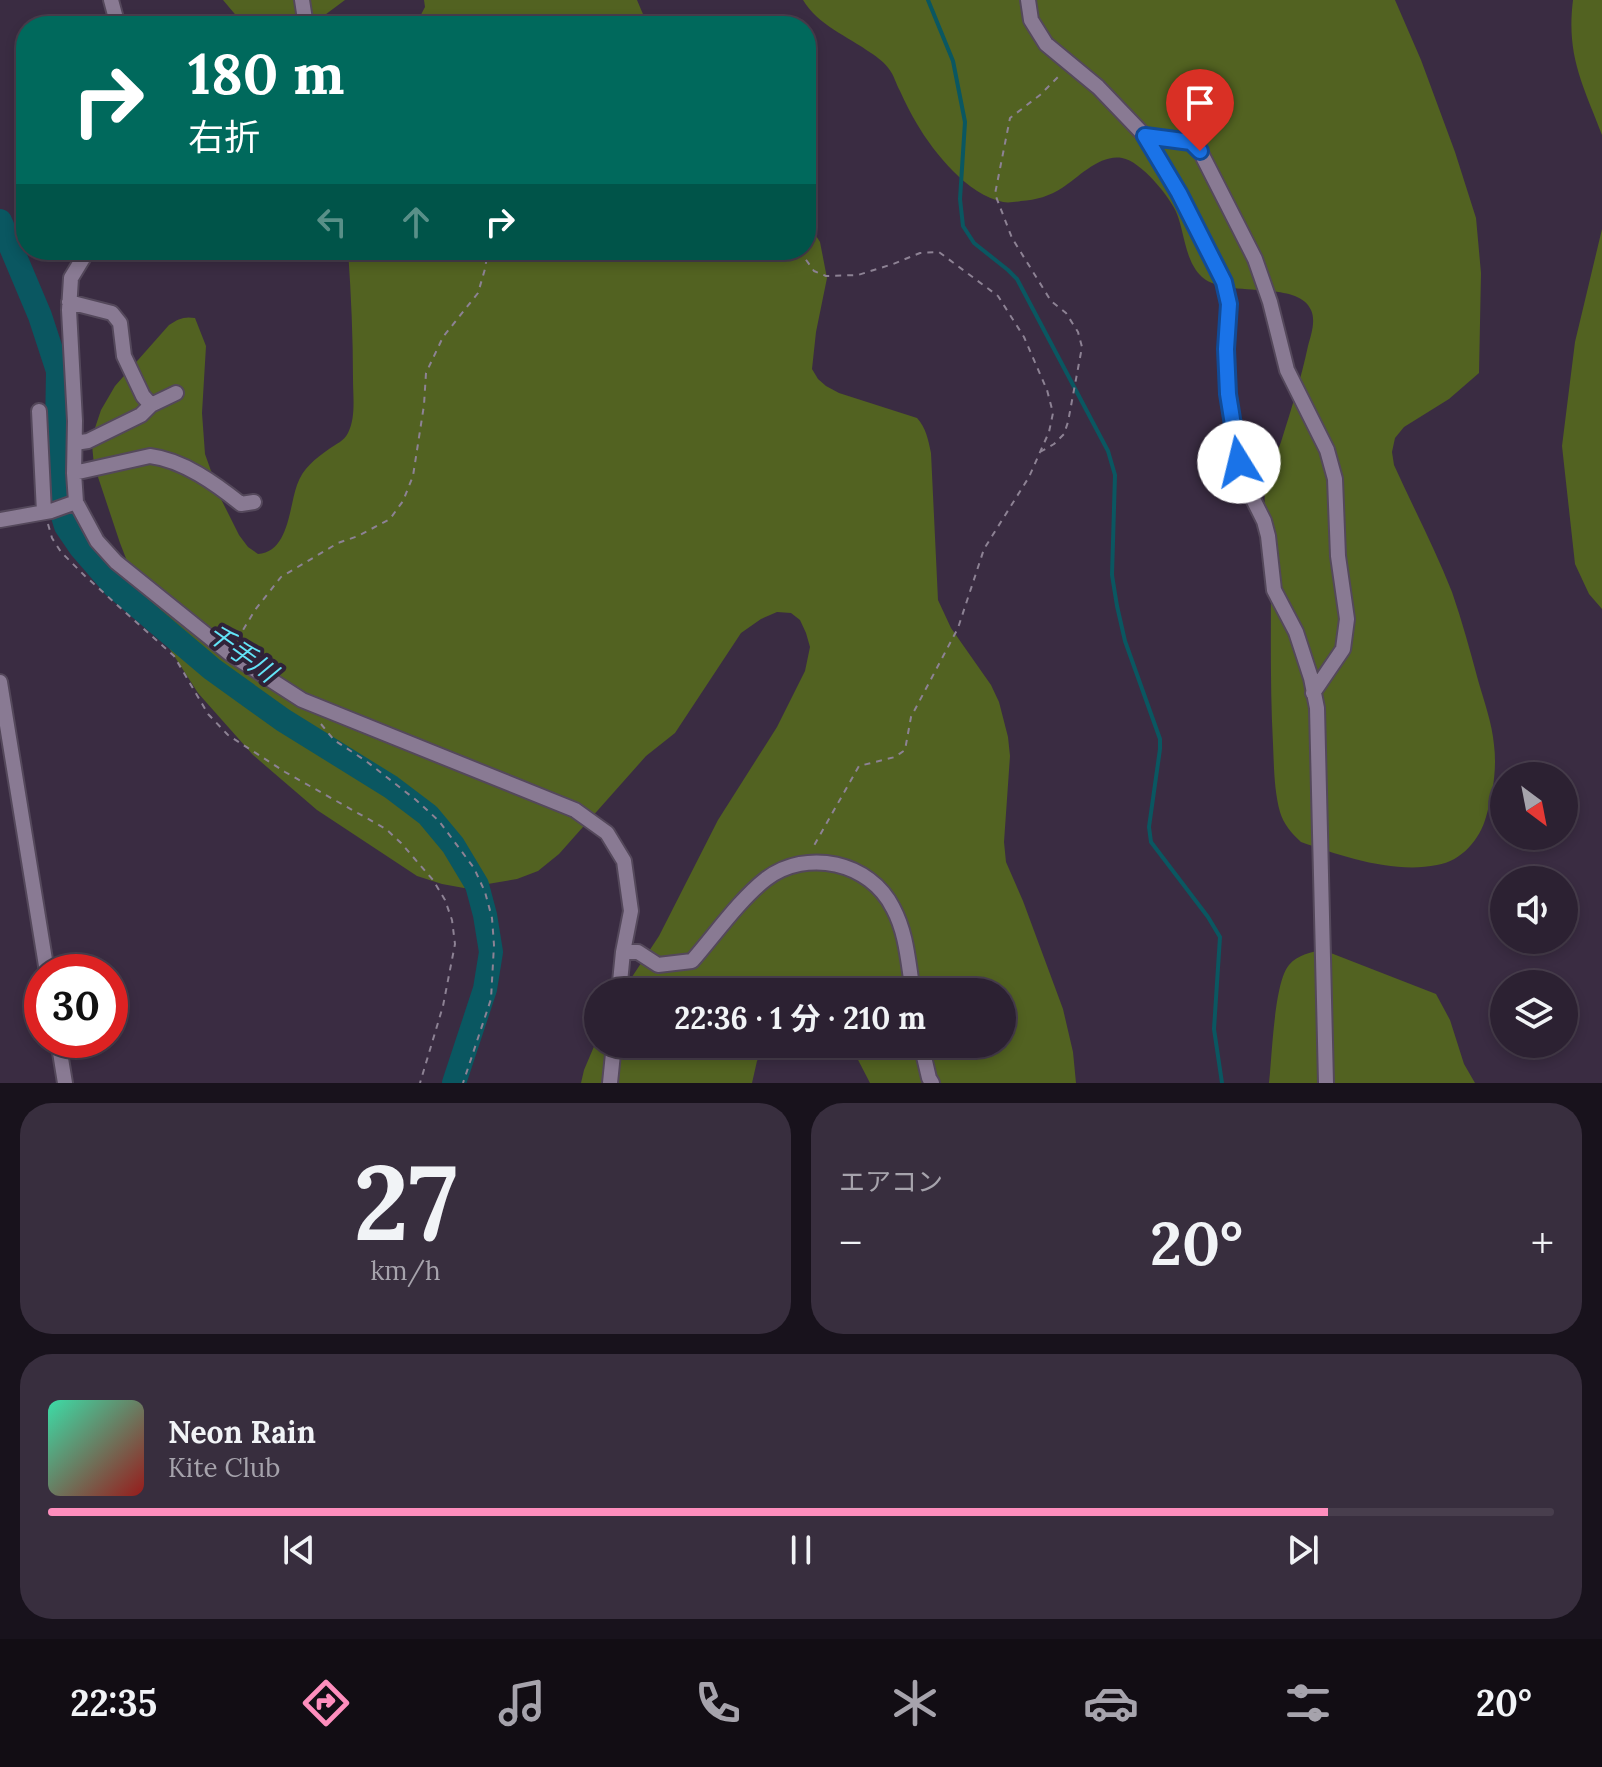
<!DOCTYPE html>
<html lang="ja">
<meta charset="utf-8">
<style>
body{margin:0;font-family:Lora,"Noto Sans JP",serif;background:#382e3e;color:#f1f3f6;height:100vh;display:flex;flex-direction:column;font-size:30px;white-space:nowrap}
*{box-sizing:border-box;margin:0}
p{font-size:26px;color:#a6a3ac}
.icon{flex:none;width:44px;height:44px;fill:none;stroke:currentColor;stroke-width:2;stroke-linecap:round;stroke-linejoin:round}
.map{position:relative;height:1083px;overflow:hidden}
.side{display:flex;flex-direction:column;gap:20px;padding:20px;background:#18121c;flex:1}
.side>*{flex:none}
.hud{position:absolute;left:16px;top:16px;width:800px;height:244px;border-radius:32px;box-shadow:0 4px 12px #0003,0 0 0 2px #483e4d;background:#00695c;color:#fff;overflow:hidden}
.needle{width:52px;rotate:148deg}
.fabs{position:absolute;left:1490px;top:762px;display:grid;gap:16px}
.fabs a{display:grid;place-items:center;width:88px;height:88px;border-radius:50%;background:#2c2132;box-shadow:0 4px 12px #0003,0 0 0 2px #483e4d;font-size:40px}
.speed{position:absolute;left:24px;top:954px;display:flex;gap:16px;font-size:40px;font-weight:700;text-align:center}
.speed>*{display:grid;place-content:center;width:104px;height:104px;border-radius:50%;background:#2c2132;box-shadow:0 4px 12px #0003,0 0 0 2px #483e4d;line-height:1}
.speed .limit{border:12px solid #d22;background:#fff;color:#111}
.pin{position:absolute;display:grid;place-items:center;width:68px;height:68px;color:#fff;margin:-82px -34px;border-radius:50% 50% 50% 0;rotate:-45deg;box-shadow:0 0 8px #0007}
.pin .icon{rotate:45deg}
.me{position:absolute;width:88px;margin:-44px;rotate:351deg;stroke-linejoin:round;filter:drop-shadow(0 0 6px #0008)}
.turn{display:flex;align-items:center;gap:28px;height:168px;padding:0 40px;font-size:36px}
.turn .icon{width:104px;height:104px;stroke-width:2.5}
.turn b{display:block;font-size:56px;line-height:68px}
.lanes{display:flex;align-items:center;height:76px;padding:0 40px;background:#0003;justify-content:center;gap:40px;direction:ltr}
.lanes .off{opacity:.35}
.big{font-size:60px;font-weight:700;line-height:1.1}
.side .tile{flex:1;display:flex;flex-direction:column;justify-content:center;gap:12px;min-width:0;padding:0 28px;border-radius:32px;background:#382e3e}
.side .dial{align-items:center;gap:0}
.dial b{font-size:104px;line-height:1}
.song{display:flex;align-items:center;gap:24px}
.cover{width:96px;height:96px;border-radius:12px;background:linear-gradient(135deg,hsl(160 70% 55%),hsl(0 70% 35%))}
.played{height:8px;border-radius:4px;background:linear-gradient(90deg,#fe8ebd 85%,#483e4d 85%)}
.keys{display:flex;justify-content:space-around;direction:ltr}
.heat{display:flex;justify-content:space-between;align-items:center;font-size:44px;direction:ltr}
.side .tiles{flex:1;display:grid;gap:20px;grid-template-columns:1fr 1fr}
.tile:last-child{grid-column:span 2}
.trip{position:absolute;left:584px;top:978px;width:432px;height:80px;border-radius:40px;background:#2c2132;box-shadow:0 4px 12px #0003,0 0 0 2px #483e4d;font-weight:700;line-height:80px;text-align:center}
.tabs{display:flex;height:128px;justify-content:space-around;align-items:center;background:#120d14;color:#a6a3ac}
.tabs .icon{width:56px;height:56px}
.tabs .active{color:#fe8ebd}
.tabs b{font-size:36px;color:#f1f3f6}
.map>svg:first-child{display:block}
.forest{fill:#526221}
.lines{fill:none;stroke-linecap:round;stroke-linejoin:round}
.stream{stroke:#0a5761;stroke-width:4}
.river{stroke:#0a5761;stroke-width:24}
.minor-casing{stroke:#54485b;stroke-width:18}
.path{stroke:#8d8294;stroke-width:2;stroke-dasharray:6 6;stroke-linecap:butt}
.minor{stroke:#897a93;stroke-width:14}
.route-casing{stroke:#114b97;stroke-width:20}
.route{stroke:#1a73e8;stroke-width:14}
.labels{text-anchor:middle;stroke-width:8;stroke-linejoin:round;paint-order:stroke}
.water-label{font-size:26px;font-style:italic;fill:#63e4f7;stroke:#302238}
</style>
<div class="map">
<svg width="1602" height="1083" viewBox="0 0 1602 1083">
<rect width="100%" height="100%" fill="#3a2c42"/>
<!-- forest -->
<path class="forest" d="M223,0H345L310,26H245Z
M424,0H637L648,26H415L425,7Z
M803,0H1395L1421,60L1455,152L1476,218L1481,273L1479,373L1449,399L1404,427L1395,438L1392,452L1394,465C1413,507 1435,549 1452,592C1462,621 1470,650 1478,680C1484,701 1492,723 1494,745C1497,768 1493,794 1486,817C1480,839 1462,861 1437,865C1394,874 1341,856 1301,842C1292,834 1283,823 1280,812C1274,790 1274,766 1273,744C1270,688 1271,632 1271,576C1271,545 1261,514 1266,483C1269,469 1276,455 1281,442C1291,410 1301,379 1308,346C1311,335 1316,321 1311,310C1298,279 1226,299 1202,277C1185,261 1185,235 1177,214C1170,197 1141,161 1122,158C1100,154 1079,177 1062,188C1050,196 1036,200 1021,201C1016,202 1008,203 1003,202C968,195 934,153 917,124C911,114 905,102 900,91C896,84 894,75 889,69C885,63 877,57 871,53C847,36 818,25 803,0Z
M1573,0H1602V135C1583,85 1566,56 1573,0Z
M806,220L820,242L827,278L816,332L812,369L818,379L826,386L839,393L917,418C926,428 928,439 931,453L938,600L951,628L991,685L999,702L1008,737L1010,756L1004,842L1006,862L1023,901L1063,1009L1073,1052L1076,1083H870L855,1054L847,1044H1002V992H622L659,936L718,820L777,727L805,671L810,647L806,633L800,620L791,613L777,612L761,619L741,633L675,733L646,756L559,854L538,871L517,879L464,888L442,884L417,876L317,810L253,755L198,693L162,637L144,605L120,543L94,465L92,445L94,431L101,410L115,386L169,325C178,319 184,316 195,318L206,346L202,413L205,454L221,499L239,535L248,547L258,554C289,552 289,507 297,485C303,468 315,459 329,449C336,444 344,441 348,433C356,417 353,397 353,379C353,336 351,293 348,250H806Z
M1602,229V609L1589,594L1575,564L1562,446L1575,342Z
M1323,950L1436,994L1450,1020L1464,1064L1475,1083H1269C1272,1058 1274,982 1289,965C1297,955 1311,952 1323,950Z
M598,1037V1044H768L757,1061L752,1083H581L584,1070Z"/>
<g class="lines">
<!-- stream -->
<path class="stream" d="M928,0L953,61L965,122L960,199L963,226L974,243L1008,270L1017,279L1108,451L1115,475L1112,575L1117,606L1125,641L1160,739V749L1149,827L1151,842L1208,917L1220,937L1214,1029L1222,1083"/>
<!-- river -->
<path class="river" d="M0,221L40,316L58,371L56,493L66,526L81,548L114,586L212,669L283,720L391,787L428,815L453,845L477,885L485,915L491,952L485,989L454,1083"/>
<!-- minor casing -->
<g class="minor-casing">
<path id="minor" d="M111,0L118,26
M302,0L306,26
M1028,0L1031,20L1046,44L1098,87L1145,136L1179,193L1224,282L1229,304L1226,349L1228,394L1239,462L1245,483L1264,521L1268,536L1274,590L1296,632L1311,678L1317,708L1326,1083
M1145,136L1191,142L1200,151L1255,259L1270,302L1287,370L1327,450L1335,479L1338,556L1347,619L1343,649L1313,693
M88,250L71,278L69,310L75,421L74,473L76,502L97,541L116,562L229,653L302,700L575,810L607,833L624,861L631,911L623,952L619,992
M69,302L112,313L120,323L124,356L143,396L151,405L176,393
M39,411L44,512
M75,443L88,441L141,415L151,405
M74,473L150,456C183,460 216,484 241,504L254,502
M0,520L51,511L76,502
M0,682L47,972
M623,952H638L658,965L692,961C714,936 740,899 766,879C807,848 870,862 893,908C907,934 908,963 913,992
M58,1040L65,1083
M921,1044L929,1078L932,1083
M610,1083L614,1044"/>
</g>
<!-- path -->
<path class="path" d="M799,250L814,271L826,276L858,275L893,264L920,253L939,252L998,296L1024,337L1047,390L1053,413L1049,432L1029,477L984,549L958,628L911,717L905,750L895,757L859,766L812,849
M1040,452L1054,444L1064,434L1068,422L1082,347L1078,332L1066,313L1051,301L1012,238L995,194L1010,118L1040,95L1060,75
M48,524L52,538L61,552L85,576L174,656L208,714L228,735L285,772L386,829L401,843L433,880L445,900L452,920L455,944L443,1006L420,1083
M237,640L255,610L281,577L338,543L358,536L390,519L403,501L413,476L424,405L426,373L443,337L478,293L485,269L488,250
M321,724L334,740L366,761L416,800L439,821L474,868L485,892L492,918L494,945L491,999L463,1083"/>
<!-- minor -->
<use href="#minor" class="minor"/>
</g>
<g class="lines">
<!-- route casing -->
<g class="route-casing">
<path id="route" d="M1200,151L1191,142L1145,136L1179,193L1224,282L1229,304L1226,349L1228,394L1239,462"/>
</g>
<!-- route -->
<use href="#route" class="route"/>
</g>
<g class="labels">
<!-- water labels -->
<g class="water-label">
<text transform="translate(242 653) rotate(36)" y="9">千手川</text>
</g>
</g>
</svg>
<div class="fabs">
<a><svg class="needle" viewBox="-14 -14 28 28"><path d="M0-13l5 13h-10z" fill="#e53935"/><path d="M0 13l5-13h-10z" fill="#a6a3ac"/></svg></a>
<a><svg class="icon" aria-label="sound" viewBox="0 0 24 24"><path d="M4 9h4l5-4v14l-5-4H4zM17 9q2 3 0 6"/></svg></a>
<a><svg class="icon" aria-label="layers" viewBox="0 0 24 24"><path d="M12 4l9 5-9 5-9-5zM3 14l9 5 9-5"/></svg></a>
</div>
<div class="speed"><div class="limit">30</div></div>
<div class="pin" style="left:1200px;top:151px;background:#d93025"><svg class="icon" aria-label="arrive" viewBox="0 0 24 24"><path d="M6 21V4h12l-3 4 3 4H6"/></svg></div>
<svg class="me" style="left:1239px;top:462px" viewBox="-20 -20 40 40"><circle r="19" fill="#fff"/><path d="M0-13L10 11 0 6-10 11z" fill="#1a73e8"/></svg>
<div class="trip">22:36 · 1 分 · 210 m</div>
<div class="hud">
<div class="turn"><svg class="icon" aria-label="right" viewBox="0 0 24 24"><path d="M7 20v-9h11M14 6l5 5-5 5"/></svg><div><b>180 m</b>右折</div></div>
<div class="lanes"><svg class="icon off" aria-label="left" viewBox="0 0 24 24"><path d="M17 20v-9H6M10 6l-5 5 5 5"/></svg><svg class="icon off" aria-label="ahead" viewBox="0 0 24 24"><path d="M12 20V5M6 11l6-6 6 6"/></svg><svg class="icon" aria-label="right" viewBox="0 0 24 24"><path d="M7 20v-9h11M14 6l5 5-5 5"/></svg></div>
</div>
</div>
<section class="side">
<div class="tiles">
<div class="tile dial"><b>27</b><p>km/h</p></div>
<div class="tile"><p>エアコン</p>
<div class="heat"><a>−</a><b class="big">20°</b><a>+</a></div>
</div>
<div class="tile">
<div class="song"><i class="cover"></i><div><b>Neon Rain</b><p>Kite Club</p></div></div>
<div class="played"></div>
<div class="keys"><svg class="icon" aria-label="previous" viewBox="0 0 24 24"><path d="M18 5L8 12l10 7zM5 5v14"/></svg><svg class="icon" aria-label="pause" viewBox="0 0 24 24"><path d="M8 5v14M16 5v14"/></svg><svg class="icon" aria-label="next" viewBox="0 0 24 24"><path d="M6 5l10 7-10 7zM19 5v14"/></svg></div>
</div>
</div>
</section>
<nav class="tabs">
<b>22:35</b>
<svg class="icon active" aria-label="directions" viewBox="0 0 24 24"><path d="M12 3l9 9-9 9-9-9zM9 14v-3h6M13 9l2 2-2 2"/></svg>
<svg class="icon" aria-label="music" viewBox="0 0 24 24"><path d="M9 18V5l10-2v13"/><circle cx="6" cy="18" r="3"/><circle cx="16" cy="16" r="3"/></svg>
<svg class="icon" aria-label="phone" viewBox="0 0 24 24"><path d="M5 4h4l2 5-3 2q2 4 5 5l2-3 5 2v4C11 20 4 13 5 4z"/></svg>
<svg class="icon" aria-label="climate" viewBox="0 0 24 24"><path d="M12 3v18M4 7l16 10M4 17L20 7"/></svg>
<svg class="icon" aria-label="car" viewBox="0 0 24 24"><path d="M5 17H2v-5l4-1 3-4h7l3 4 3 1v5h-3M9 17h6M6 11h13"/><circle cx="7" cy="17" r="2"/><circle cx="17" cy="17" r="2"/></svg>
<svg class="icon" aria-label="filters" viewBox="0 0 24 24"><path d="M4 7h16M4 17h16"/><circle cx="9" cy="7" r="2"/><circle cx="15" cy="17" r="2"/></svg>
<b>20°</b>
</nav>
